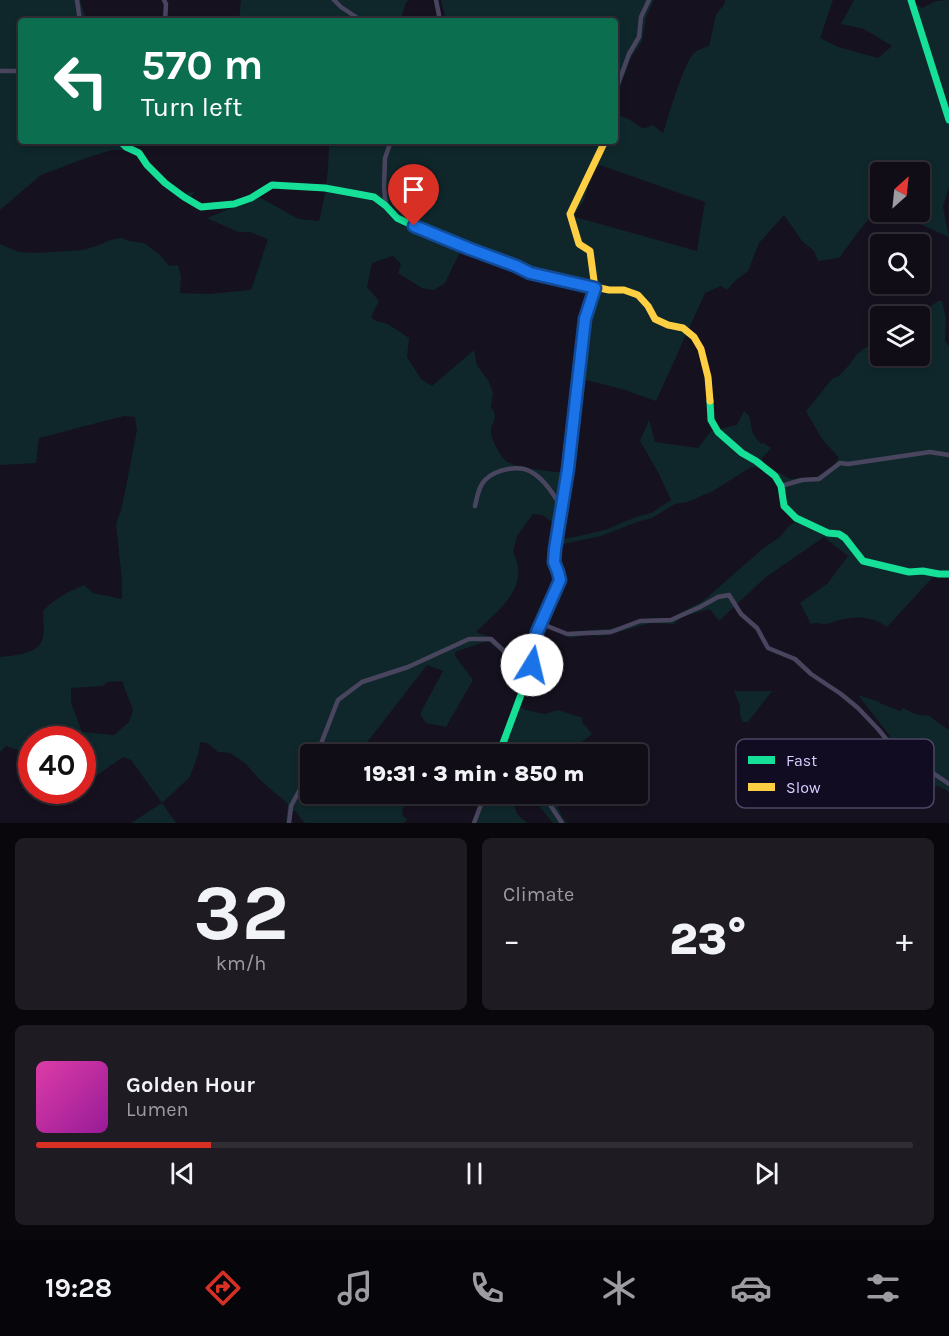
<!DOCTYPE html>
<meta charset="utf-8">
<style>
body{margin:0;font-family:Karla,sans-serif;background:#1e1b23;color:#f1f3f6;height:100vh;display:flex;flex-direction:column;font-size:22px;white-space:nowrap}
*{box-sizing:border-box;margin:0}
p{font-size:20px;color:#9c9ca1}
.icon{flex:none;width:33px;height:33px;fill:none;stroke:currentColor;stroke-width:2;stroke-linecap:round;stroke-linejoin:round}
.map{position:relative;height:823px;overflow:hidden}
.drawer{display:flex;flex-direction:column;gap:15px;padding:15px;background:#09070c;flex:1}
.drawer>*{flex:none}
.top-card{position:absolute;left:18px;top:18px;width:600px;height:126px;border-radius:6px;box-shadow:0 3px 9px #0003,0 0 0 2px #302d35;background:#0b6e4f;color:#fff;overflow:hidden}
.needle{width:39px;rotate:27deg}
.controls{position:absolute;left:870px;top:162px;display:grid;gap:12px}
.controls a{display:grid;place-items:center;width:60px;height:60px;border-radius:6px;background:#100d16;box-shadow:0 3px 9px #0003,0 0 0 2px #302d35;font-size:30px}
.speed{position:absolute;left:18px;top:726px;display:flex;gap:12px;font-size:30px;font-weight:700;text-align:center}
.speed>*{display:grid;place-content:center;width:78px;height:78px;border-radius:50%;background:#100d16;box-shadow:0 3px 9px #0003,0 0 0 2px #302d35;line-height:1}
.speed .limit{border:9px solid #d22;background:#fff;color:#111}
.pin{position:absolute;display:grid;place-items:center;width:51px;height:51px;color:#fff;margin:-62px -26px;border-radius:50% 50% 50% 0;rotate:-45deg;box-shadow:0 0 6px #0007}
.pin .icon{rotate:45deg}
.me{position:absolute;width:66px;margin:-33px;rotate:9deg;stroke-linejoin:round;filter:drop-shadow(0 0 4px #0008)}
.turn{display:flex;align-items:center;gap:21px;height:126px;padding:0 24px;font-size:27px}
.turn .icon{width:78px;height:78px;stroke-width:2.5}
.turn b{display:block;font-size:42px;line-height:51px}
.big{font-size:45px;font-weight:800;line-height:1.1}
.drawer .tile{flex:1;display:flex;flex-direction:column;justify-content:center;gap:9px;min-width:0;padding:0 21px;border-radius:9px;background:#1e1b23}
.drawer .dial{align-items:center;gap:0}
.dial b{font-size:78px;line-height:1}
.song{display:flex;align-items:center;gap:18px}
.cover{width:72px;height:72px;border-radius:9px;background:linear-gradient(135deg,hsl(320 70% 55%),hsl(300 70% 35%))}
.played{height:6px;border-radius:3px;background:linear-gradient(90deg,#d93025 20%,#302d35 20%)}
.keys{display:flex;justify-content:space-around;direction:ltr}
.heat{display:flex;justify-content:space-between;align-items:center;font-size:33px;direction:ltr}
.drawer .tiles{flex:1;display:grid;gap:15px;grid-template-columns:1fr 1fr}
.tile:last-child{grid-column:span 2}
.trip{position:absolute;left:300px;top:744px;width:348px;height:60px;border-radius:6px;background:#100d16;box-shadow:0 3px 9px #0003,0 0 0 2px #302d35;font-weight:800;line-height:60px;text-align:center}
.dock{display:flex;height:96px;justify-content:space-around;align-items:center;background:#060509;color:#9c9ca1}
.dock .icon{width:42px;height:42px}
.dock .active{color:#d93025}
.dock b{font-size:27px;color:#f1f3f6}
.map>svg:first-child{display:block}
.green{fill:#0f272b;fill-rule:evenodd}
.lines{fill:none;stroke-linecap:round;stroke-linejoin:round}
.street{stroke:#49455f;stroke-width:4.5}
.fast{stroke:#16e098;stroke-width:7}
.slow{stroke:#ffcf43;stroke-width:7}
.route-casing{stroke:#114b97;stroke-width:15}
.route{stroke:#1a73e8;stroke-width:10}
.key{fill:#120c23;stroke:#4e4665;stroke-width:1.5}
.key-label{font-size:16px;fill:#d9ceff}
</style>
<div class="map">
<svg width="949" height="823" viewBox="0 0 949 823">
<rect width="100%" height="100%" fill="#15111e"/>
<!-- green -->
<path class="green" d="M0,0H80L87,21H21V141H124L140,149L152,167L174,187L185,193L195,192L186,201L137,155L128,150H112L86,158L41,175L0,210Z
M241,0H410L406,2L402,15L403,21H239Z
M441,0H654L646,17L642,41L631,58L619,90L615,105V21H446Z
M725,0H833L820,38L838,47L878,58L892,46L864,29L841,24L854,0H915L917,5L922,8L936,1L949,0V186L943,207L949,237L902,216L874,214L861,228L839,258L818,261L814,251L802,241L784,215L759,243L748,271L736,280L727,290L721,286L705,293L656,401L622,389L582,379L561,539L575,537L605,530L636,517L651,513L671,500L659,474L640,441L649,420L655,442L698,448L711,431L737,425L744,411L749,416L753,434L761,444L763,443L771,448L762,458L764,464L790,479L816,477L833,466L839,458L822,439L806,411L832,379L840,375L850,364L856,355L866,347L880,343V356H920V316H918L938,301H942L946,318L945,340L949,347V578L933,577L887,627C872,616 857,616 839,620C834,621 830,624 825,624C819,624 817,622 811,624L800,603L828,583L848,556L824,537L766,577L719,621L710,609L681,617L674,624L650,623L608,635L598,636L588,634L572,638L546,628L539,631L521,707L526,710L545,714L558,710L583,718L582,722L592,734L569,752L571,754L538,753L537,754H497L498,743L504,733L527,669V665C522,663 517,662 512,660C502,654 496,647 487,641L455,652V656L473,680L446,727L426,723L420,714L443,671L427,665L365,745L395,754H310V794H410L402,810L403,816L407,819L404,823H305L301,819L296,811H293L291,823H286L288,804L260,780L245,763L230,753L218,752L207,743L200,742L199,751L190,777L162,803L176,823H131L162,803L131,760L123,757L83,785L82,740H32L31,754L6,746L0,752V657C11,656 34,654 40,644C46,636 43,621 43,611C57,597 66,593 84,585L93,593L122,599V580L116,524L122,507L137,430L135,417L124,416L39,438L36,463L0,465V244L19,252L35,253L83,250L99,245L110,240L122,238L129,241L144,243L159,254L169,266L178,265L181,276L180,293L209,294L251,290L268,239L250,232H238L207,218L259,197L299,219L319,221C326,194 329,169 329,141H615V114C620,116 625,117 630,120C639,125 641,132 653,125L663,133C668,118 685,59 695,52C699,49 705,48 709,46L716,15L725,3ZM600,165L705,202L697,251L575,217C576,210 581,206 584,200C586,196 585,194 587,190C588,184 595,169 600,165ZM880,172H920V212H880ZM462,248L555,282L591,291L586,308L581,315L580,330L581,340L563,472C554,473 515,467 507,462C501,457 492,441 491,433C490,423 500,418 491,407L493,393L489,382L477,365L474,350L432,386L421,379L407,357L409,338L388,324L376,321L371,317L379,301L367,287L372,263L393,256L401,264L398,273L422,288L434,290L445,283ZM751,467H756L761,469L776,480L782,507L796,521L788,527L780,537L765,547L703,601L670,618L646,619L609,629L588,630L568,632L547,625L545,621L559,592L562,580L556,560L558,546L562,544L601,536L637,522L652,518L675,504L687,502L713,491ZM533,514L542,515L558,526L555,544L556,582L548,605L535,628L532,639L531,656L529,658C513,660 503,644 490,637C485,635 480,634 476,632C499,609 531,588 513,552L517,536ZM122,681L133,710L129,722L114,735L82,732L71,703V688L103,686L107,682Z
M734,691H772L748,722H743L740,715V706Z
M858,695L877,701L882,704L900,711L903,708C911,712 919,717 928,715L949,730V792L938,786L930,787L914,775L899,757L887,750L882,743L890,736Z
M483,794H509L518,815L527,823H472Z
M529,794H556L554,797C558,806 560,815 567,823H553Z"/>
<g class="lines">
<!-- street -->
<path class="street" d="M77,0L80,21
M164,0L166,4L165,21
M334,0L341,7L362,21
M436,0L439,15L438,21
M0,71H21
M615,92L629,54L639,37L641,17L649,0
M386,206L384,188L385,158L391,141
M781,486L802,480L819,479L840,463L848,464L930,452L949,455
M475,506C477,497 479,486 485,480C496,469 520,464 533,473C546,481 555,496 562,509
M540,623L567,634L611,632L640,621L671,620L700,607L718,597L729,595L741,614L757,628L768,648L795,659L811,674L841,694L858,708L878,729L891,745L901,755L921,765L949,784
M317,754L338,700L362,682L408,667L469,639H491L506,653L532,665
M543,794L562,823
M289,823L291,806L310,771
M474,823L485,794"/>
<!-- fast -->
<path class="fast" d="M911,0L949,120
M120,141L126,147L139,153L147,165L165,183L184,197L201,207L234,204L251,198L272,185L325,188L374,197L386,206L397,218L412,225
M710,401L711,420L718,432L742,453L756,461L775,476L781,486L784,506L796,518L828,533L839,534L845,538L863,561L909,572L923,571L939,574H949
M499,754L532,665L537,632L560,580L555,566V556L558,542L568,469L583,337"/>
<!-- slow -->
<path class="slow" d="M412,225L449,241L517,266L530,273L609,290H624L638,295L648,306L655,319L668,325L683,328L694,337L701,349L708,377L710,401
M583,337L585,319L595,288L590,251L579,244L570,214L605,141"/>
</g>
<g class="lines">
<!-- route casing -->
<g class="route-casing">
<path id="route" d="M414,226L470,249L516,266L530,273L595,288L585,319L568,469L555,549L554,562L558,572L560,580L537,632L532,665"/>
</g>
<!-- route -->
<use href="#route" class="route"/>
</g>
<!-- legend -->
<rect x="736" y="739" width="198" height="69" rx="9" class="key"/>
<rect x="748" y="756" width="27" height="8" fill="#16e098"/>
<rect x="748" y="783" width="27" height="8" fill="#ffcf43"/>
<g class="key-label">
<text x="786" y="766">Fast</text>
<text x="786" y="793">Slow</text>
</g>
</svg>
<div class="controls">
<a><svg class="needle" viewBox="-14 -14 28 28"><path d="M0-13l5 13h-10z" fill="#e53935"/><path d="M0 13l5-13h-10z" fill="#9c9ca1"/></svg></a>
<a><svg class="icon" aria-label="search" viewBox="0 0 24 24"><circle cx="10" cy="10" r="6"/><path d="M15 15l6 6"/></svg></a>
<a><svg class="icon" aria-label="layers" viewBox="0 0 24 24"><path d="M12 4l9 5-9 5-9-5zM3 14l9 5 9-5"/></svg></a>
</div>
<div class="speed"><div class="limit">40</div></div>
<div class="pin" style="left:414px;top:226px;background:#d93025"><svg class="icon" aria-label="arrive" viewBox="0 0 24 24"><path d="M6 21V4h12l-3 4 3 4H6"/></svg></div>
<svg class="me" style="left:532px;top:665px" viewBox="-20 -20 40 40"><circle r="19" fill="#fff"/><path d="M0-13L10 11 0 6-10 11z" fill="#1a73e8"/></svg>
<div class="trip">19:31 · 3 min · 850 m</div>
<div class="top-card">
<div class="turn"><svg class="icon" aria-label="left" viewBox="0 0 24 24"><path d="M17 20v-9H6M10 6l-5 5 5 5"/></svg><div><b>570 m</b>Turn left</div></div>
</div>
</div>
<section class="drawer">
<div class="tiles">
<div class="tile dial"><b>32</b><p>km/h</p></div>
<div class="tile"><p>Climate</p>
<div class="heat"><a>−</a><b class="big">23°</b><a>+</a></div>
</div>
<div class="tile">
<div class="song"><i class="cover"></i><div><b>Golden Hour</b><p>Lumen</p></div></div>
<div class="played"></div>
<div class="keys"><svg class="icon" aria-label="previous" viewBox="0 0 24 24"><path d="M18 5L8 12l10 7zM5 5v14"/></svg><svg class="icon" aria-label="pause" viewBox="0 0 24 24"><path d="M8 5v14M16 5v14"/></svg><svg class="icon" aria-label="next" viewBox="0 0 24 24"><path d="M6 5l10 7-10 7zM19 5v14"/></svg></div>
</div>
</div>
</section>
<nav class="dock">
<b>19:28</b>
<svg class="icon active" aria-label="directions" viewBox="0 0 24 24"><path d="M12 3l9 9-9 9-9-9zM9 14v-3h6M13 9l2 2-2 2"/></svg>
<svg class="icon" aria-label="music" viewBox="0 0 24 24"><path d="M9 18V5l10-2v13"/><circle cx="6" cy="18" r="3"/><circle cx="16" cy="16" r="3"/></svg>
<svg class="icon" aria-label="phone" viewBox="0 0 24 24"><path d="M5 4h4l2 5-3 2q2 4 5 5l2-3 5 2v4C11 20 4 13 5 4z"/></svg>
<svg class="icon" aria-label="climate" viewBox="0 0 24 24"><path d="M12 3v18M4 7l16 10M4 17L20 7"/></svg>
<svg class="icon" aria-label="car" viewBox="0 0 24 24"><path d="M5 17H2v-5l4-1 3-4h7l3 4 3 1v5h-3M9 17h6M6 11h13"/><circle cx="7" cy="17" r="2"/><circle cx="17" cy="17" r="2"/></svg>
<svg class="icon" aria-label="filters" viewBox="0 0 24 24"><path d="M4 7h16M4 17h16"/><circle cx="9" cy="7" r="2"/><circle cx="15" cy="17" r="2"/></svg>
</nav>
